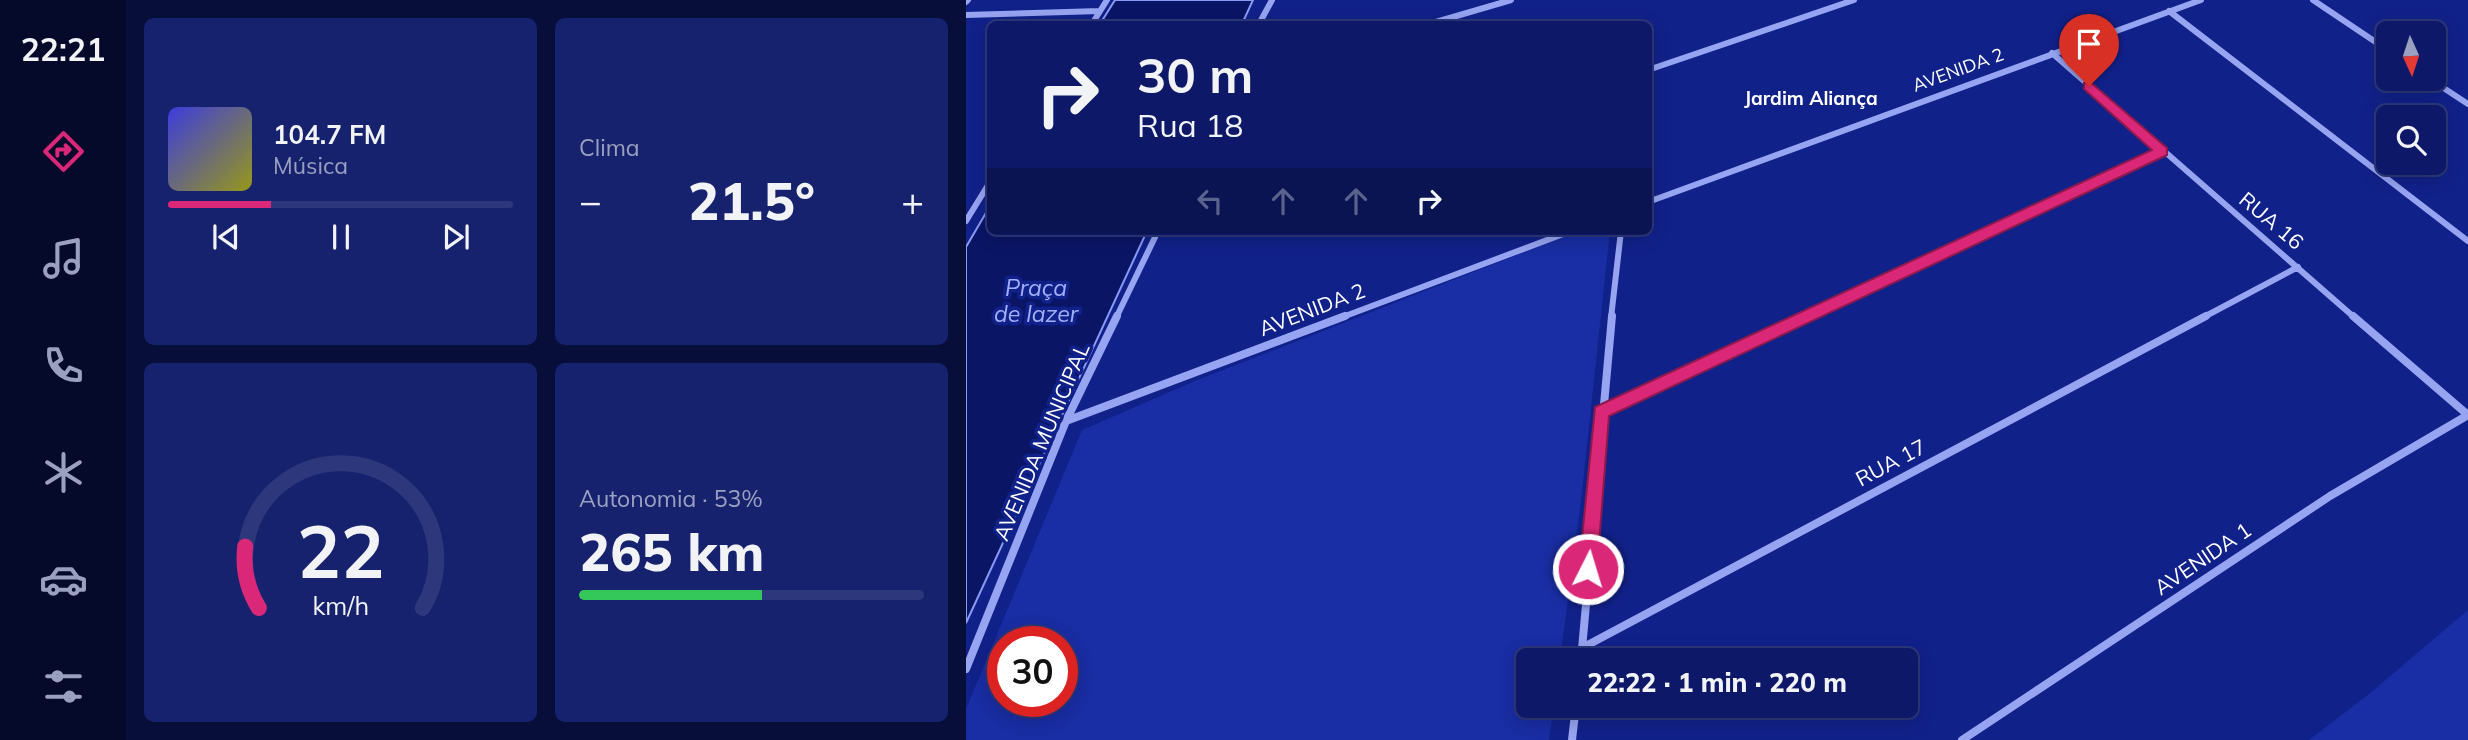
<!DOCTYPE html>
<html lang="pt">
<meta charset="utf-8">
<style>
body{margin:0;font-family:Mulish,sans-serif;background:#16226e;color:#f1f3f6;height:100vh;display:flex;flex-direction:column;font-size:26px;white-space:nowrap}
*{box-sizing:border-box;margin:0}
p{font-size:23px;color:#9aa0c0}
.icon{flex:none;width:38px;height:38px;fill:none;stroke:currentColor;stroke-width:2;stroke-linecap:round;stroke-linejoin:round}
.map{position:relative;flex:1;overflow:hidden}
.panel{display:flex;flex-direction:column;gap:18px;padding:18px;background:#070e39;width:840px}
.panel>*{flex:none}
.banner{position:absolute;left:21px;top:21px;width:665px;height:214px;border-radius:10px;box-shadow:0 4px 18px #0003,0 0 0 2px #2d387c;background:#0d1968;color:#f1f3f6;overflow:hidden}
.needle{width:46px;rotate:177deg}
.fabs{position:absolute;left:1410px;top:21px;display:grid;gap:14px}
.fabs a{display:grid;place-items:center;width:70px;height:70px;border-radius:10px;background:#0d1968;box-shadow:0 4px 18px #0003,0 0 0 2px #2d387c;font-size:35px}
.speed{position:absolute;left:21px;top:626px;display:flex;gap:14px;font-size:35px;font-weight:700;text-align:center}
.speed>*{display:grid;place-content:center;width:91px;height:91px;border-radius:50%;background:#0d1968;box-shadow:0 4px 18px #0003,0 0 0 2px #2d387c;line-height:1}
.speed .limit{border:10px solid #d22;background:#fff;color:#111}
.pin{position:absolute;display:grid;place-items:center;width:60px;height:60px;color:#fff;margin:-72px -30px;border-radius:50% 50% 50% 0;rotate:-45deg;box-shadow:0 0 7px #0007}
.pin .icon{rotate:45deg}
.me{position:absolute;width:77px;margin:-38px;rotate:5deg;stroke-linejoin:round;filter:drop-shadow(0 0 5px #0008)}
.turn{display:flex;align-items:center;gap:24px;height:147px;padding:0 35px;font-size:32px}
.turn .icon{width:91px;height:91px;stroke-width:2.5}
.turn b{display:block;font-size:49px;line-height:60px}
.lanes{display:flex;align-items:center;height:66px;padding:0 35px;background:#0003;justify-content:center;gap:35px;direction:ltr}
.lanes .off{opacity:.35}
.big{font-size:52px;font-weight:800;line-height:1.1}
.panel .tile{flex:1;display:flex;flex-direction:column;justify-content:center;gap:10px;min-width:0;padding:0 24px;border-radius:10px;background:#16226e}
.panel .dial{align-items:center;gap:0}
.dial svg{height:182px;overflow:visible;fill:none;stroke:#2d387c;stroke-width:7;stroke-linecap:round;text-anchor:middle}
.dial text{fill:#f1f3f6;stroke:none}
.song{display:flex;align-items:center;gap:21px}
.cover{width:84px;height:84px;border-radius:10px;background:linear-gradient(135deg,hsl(240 70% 55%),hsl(60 70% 35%))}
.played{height:7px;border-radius:4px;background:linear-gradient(90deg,#db2777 30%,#2d387c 30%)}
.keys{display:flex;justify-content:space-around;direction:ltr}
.heat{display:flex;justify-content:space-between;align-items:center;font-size:38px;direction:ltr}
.charge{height:10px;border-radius:5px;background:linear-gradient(90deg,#34c759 53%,#2d387c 0)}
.panel .tiles{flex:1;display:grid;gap:18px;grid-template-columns:repeat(2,1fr)}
.trip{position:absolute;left:550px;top:648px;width:402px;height:70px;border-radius:10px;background:#0d1968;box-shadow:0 4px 18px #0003,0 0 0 2px #2d387c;font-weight:800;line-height:70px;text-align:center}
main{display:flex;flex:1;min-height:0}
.dock{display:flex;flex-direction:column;width:126px;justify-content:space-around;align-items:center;background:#050a2a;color:#9aa0c0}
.dock .icon{width:49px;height:49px}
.dock .on{color:#db2777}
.dock b{font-size:32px;color:#f1f3f6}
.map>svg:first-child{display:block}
.green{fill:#192da4;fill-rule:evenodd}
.water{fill:#0a1566;stroke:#899af5;stroke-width:2}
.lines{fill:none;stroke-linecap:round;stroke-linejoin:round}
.minor-far1{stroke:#97a4f1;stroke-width:6}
.minor{stroke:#97a4f1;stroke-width:8}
.route{fill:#db2777;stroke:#8e194d;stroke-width:2}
.labels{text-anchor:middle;stroke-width:7;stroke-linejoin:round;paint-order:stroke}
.far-street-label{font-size:18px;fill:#fff;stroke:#11218a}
.far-neighbourhood-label{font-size:19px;font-weight:bold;fill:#fff;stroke:#11218a}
.street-label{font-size:21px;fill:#fff;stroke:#11218a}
.water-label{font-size:23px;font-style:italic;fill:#a3b0f9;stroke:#11218a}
</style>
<main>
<nav class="dock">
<b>22:21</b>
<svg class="icon on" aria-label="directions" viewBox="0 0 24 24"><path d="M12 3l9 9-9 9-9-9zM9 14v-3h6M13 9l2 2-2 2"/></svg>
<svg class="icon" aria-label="music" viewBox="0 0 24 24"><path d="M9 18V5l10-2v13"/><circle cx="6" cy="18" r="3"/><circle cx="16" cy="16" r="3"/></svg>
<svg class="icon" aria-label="phone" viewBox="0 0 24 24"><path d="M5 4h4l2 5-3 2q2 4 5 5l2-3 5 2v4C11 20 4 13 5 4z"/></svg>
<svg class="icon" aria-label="climate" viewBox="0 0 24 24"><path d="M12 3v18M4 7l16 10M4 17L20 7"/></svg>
<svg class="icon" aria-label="car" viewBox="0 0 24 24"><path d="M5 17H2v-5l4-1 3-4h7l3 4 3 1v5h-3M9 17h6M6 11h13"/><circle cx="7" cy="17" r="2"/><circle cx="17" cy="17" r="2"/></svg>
<svg class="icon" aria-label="filters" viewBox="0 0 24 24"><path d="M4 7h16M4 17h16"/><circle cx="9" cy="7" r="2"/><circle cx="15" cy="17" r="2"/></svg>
</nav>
<section class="panel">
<div class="tiles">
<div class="tile">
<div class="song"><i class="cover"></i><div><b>104.7 FM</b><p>Música</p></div></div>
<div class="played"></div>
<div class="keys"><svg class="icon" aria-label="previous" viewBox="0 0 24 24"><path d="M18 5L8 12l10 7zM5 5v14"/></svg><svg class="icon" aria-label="pause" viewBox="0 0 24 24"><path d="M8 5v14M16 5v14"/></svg><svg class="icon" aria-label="next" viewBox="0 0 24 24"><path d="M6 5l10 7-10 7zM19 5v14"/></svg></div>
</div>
<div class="tile"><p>Clima</p>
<div class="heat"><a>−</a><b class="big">21.5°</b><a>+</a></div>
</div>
<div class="tile dial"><svg viewBox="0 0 100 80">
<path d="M14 69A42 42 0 1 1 86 69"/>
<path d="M14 69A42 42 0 0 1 8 42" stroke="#db2777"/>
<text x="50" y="56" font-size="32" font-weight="700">22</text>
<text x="50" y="72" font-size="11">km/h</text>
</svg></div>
<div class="tile"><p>Autonomia · 53%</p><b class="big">265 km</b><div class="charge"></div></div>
</div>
</section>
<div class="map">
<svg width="1502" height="740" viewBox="0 0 1502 740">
<rect width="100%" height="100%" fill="#11218a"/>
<!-- green -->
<path class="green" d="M612,231H644L615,501L594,660H562V705H588L583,740H0V709L116,430L229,381ZM37,642H96V702H37Z
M1502,610V740H1343L1403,694Z"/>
<!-- water -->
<path class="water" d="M149,0H287L276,24H134Z
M24,206V231H181L0,623V247Z"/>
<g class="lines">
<!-- minor-far1 -->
<path class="minor-far1" d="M1347,0L1423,51
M0,2L2,0
M1203,11L1502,241
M0,15L134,11
M126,24L141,0
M293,24L306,0
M463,24L545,0
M1086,53L1389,318
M682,70L888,0
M1464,79L1502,104
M682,202L1235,0
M0,221L24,182
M150,318L192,231
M374,318L605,231
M645,318L655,231
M837,318L1196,151
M1236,318L1332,267"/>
<!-- minor -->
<path class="minor" d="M1387,316L1502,415
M635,412L841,316
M100,421L379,316
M616,648L1240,316
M615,660L646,316
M0,669L100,421L151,316
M606,740L610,705
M996,740L1364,496L1502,415"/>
</g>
<!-- route -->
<path class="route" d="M1123,81L1201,148V155L643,416L631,569L629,575L622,578L616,575L613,569L629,407L1186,150L1118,89V83Z"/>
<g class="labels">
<!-- far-street labels -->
<g class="far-street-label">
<text transform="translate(992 70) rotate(-20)" y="6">AVENIDA 2</text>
</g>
<!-- far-neighbourhood labels -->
<g class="far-neighbourhood-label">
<text x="845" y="105">Jardim Aliança</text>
</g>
<!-- street labels -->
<g class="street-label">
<text transform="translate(1305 221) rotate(40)" y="7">RUA 16</text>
<text transform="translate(346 310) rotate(-21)" y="7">AVENIDA 2</text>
<text transform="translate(76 442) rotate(-67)" y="7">AVENIDA MUNICIPAL</text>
<text transform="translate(925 463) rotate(-28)" y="7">RUA 17</text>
<text transform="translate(1237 559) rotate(-34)" y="7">AVENIDA 1</text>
</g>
<!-- water labels -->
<g class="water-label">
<text x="70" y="296">Praça<tspan x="70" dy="26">de lazer</tspan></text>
</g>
</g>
</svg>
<div class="fabs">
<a><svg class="needle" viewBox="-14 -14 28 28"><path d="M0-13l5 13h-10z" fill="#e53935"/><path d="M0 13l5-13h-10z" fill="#9aa0c0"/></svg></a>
<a><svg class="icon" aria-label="search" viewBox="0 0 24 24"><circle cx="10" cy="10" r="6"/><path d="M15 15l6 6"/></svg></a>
</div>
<div class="speed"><div class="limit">30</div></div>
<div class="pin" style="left:1123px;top:86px;background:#d93025"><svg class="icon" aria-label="arrive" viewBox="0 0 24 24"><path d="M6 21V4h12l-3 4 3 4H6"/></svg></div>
<svg class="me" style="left:622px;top:569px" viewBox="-20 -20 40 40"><circle r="17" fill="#db2777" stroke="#fff" stroke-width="3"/><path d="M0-11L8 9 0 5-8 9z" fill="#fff"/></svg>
<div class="trip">22:22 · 1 min · 220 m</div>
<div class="banner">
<div class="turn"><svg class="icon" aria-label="right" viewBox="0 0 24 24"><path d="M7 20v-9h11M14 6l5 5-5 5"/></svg><div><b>30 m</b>Rua 18</div></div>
<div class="lanes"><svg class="icon off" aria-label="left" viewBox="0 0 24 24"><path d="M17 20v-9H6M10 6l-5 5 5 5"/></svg><svg class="icon off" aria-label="ahead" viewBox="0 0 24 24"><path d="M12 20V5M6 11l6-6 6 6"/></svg><svg class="icon off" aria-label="ahead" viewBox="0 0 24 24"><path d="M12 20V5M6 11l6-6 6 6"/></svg><svg class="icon" aria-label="right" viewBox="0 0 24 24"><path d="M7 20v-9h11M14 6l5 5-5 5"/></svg></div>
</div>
</div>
</main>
